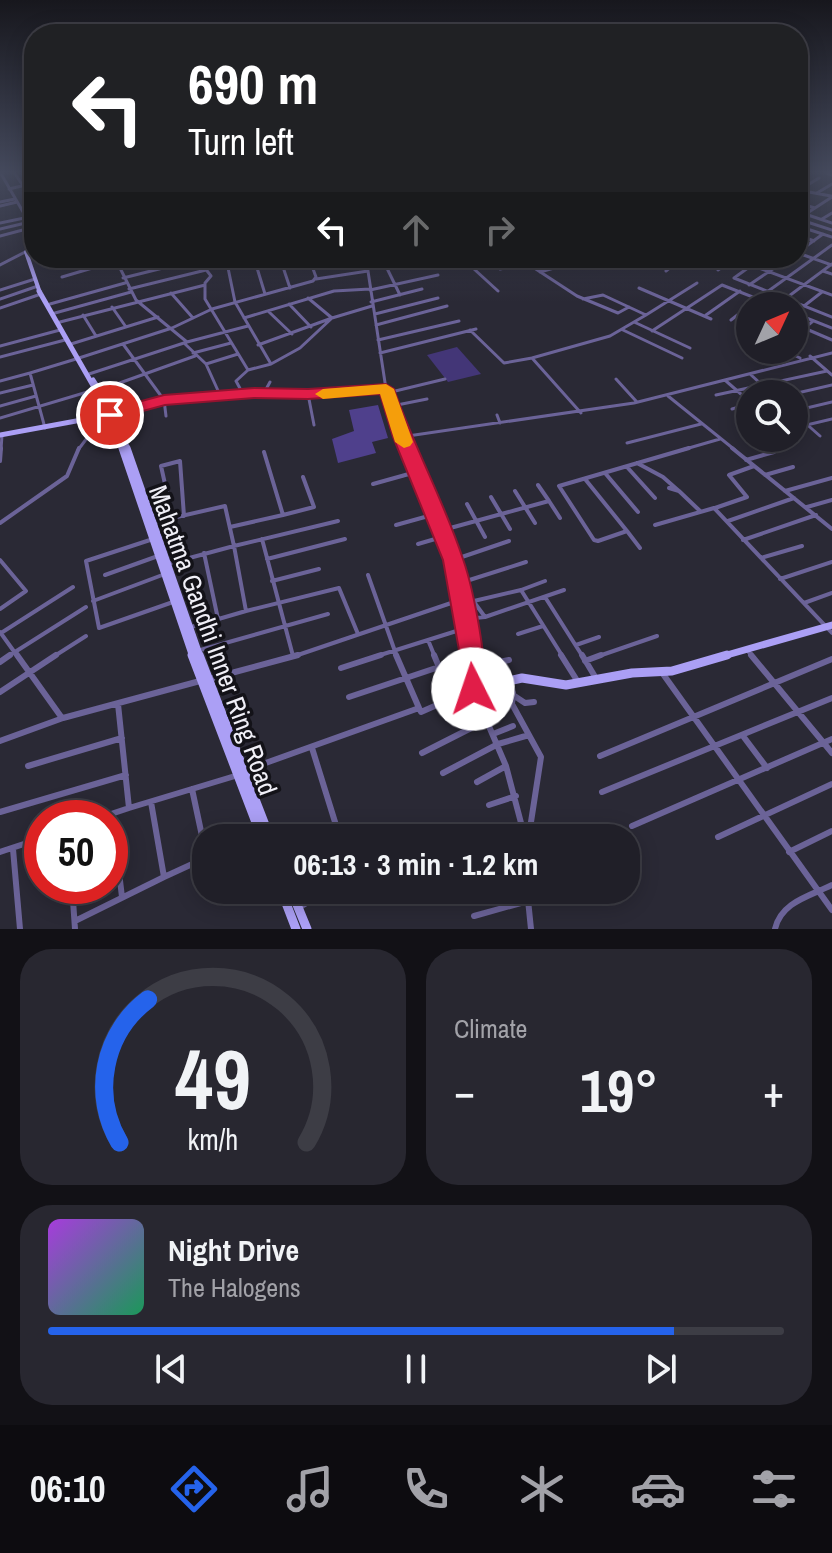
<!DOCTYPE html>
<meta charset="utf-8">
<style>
body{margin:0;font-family:"Archivo Narrow",sans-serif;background:#282730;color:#f1f3f6;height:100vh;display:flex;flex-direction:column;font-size:30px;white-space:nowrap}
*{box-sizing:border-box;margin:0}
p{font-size:26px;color:#a2a2a8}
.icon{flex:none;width:44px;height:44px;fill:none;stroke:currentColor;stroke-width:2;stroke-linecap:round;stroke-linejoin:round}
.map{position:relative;height:929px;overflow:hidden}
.details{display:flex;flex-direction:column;gap:20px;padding:20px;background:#121116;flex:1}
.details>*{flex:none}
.hud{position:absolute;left:24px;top:24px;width:784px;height:244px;border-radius:32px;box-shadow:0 4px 20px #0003,0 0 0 2px #3d3d45;background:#202124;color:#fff;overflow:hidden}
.needle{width:52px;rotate:46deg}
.tools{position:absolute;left:736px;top:292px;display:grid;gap:16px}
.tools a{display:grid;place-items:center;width:72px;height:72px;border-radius:50%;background:#201f28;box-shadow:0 4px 20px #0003,0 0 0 2px #3d3d45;font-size:40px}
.speed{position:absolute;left:24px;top:800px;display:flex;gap:16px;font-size:40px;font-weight:700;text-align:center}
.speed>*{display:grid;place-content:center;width:104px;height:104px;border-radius:50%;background:#201f28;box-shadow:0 4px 20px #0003,0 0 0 2px #3d3d45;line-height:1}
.speed .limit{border:12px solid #d22;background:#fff;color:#111}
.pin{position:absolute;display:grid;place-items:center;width:68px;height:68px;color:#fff;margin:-34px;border:4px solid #fff;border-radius:50%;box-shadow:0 2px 8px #0007}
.me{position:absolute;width:88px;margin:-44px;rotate:356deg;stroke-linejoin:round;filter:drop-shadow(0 0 6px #0008)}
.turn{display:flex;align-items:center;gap:28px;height:168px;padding:0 32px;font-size:36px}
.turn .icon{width:104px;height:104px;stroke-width:2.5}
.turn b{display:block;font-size:56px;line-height:68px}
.lanes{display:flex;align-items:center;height:76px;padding:0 32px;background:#0003;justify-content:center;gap:40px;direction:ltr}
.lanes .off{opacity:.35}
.big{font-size:60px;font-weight:700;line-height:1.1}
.details .card{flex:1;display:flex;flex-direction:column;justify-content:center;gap:12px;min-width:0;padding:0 28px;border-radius:32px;background:#282730}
.details .dial{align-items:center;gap:0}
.dial svg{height:208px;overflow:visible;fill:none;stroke:#3d3d45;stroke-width:7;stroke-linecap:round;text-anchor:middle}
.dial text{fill:#f1f3f6;stroke:none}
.song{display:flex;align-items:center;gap:24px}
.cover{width:96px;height:96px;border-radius:12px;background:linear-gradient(135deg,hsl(280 70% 55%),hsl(150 70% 35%))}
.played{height:8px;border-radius:4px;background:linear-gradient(90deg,#2563eb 85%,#3d3d45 85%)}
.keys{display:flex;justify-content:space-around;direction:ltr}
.heat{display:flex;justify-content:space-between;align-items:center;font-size:44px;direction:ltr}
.details .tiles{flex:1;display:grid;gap:20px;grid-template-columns:1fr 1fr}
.card:last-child{grid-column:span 2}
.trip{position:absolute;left:192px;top:824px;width:448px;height:80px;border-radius:32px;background:#201f28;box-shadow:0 4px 20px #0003,0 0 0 2px #3d3d45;font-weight:700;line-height:80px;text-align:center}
.tab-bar{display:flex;height:128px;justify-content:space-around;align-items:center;background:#0d0c10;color:#a2a2a8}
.tab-bar .icon{width:56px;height:56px}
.tab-bar .active{color:#2563eb}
.tab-bar b{font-size:36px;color:#f1f3f6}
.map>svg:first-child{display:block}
.green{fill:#433677}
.forest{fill:#4f408c}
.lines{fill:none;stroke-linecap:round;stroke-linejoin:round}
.minor-far2{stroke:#6b6398;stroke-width:3}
.minor-far1{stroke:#6b6398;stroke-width:4}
.minor{stroke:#6b6398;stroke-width:6}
.major-far3{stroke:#ab9ff5;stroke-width:4}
.major-far2{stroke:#ab9ff5;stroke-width:5}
.major-far1{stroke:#ab9ff5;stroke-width:7}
.major{stroke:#ab9ff5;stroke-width:9}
.route{fill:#e11d48;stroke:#92132f;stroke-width:2}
.slow{fill:#f59e0b}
.labels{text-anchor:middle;stroke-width:7;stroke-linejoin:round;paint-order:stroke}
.street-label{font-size:26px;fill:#f0eff7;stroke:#131218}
</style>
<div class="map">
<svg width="832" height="929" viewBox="0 0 832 929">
<rect width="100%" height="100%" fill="#2a2935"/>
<!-- green -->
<path class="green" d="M457,347L481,374L448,382L427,355Z"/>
<!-- forest -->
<path class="forest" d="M378,405L388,438L372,442L376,453L338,463L332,439L354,431L349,410Z"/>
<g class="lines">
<!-- minor-far2 -->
<path class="minor-far2" d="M0,172L26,217L25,230L34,235
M14,172L34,203
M28,172L34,180
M827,173L832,175
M798,178L805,174L800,172
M9,189L34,183
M801,189L819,178
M798,190L831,196
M817,193L832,184
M0,202L15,199
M798,203L815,208
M0,206L17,202
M805,214L832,223
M798,219L832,197
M798,219L832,230
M822,219L832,213
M0,223L34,216
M798,226L832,237
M0,229L34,221
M798,235L814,241
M0,236L34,227
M798,252L823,234
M798,253L832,265
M46,258L50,263L73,258
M226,258L235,302L271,364
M254,258L265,294
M280,258L290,288
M366,258L386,389
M382,258L400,295
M462,258L498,291
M482,258L500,269L515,266L521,260
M502,258L507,262
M519,258L577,296L618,313L629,307
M657,258L673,265L685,258
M732,258L832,295
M759,258L778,265
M198,259L211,276L205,283V299L248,370
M367,262L388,258
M703,262L709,258
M81,263L101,258
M227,263L268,258
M0,265L27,251
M117,265L147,258
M752,265L734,278L832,317
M718,270L735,259
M666,271L673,265
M823,271L832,274
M540,272L589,258
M62,277L116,261
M123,278L203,258
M316,279L368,271
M749,285L789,258
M639,288L711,319
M129,289L206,270
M0,290L35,279
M370,290L438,275
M767,292L832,245
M171,293L193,318
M0,299L38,286
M785,299L832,264
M371,302L422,289
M50,304L125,283
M289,304L311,327
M804,306L822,292
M112,307L126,327
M0,308L41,294
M268,311L292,334
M55,313L131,292
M794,313L832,328
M375,314L438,298
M83,315L96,336
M646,315L697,283
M706,315L740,291
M244,318L334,291L370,289
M731,320L758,299
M60,322L205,285
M634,322L690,348
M376,325L447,306
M804,328L832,340
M745,329L750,325
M470,330L504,363L532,358L581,413
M623,330L682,358
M652,331L722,285L776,306
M794,337L813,321
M378,340L459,321
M187,342L248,326
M184,343L206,364L220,395
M71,344L158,317
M123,344L164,400L166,416
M258,345L332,318L308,298
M0,346L60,330
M783,350L800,358
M193,353L231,343
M380,353L476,329
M810,356L832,375
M0,357L65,340
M79,358L172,328L212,309L313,281L316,277L309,258
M532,358L610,336L646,315L603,295L583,299
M206,364L238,354
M89,374L187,342L136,300L115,258
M750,374L772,394
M616,379L636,401
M0,381L30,373
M726,381L750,402
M100,390L195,356
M0,393L33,385
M264,393L270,382
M387,393L445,379
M243,394L236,381L248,370L271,364L300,348L332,318L372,306
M308,394L314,425
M793,394L832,385
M716,395L827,371
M668,396L735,450
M0,406L36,396
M392,406L427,399
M732,409L750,404
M794,411L832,402
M794,413L820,436
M497,415L500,423
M0,418L94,390
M45,428L30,373L76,359
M794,428L832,419
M401,437L634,403L832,353
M627,443L701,424
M1,450L2,435
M78,450L103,417
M682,450L720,439"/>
<!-- minor-far1 -->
<path class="minor-far1" d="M732,448L832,529
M746,460L774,452
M0,461L1,448
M637,463L663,477L680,492
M627,467L655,498
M605,473L638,512
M765,475L793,467
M585,479L627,531L598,541L594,540L559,486L689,448
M373,484L416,472
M669,488L679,491L700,511
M515,491L535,523
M785,491L832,478
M167,493L161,466L180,461L184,516
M491,497L510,529
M549,501L560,518
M467,504L485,537
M807,507L832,500
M715,508L747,497L729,475L754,466
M283,515L314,507L303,477
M338,521L234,546L246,611L339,588L358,634
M728,521L794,498
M155,522L225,506L234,546L167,564
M0,523L67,476L79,448
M396,525L432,515
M655,525L714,508L832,633
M230,527L283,515L264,452
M443,530L549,501L538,485
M627,531L640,548
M153,539L86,561L99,628L173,602
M262,539L293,656
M743,540L816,515
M418,544L442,537
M204,553L218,619
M761,558L802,546
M267,559L345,539
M0,560L26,591L0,609
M453,560L509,541
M105,575L158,556
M368,575L397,657
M780,579L832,562
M272,581L319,569
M460,583L526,562
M521,590L545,581
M545,597L583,657
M93,601L165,574
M474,602L485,617
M804,603L832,593
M461,604L521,590L563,657
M464,619L485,617L564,590
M191,627L246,611
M0,632L18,657
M1,633L73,587
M518,634L543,626
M428,640L435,657
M576,645L599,637
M747,650L753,657
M197,651L328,614
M7,657L86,607
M53,657L86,636
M292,657L460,600
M374,657L466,628
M596,657L657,636"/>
<!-- minor -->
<path class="minor" d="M17,655L62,718
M434,655L439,667
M561,655L578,682
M582,655L597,680
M751,655L832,753
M585,661L601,655
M0,662L10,655
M474,667L509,660
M341,668L381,655
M663,674L832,910
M209,679L298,655
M508,681L513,693L512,704L541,757L529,835L525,838
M0,692L56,655
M513,695L525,703L534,702
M349,697L469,657
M419,708L421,712L473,689L506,766L525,838
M493,734L513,726
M743,736L767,768
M0,741L63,718L200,681
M312,748L340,838
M422,753L487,720
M600,756L832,659
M28,766L122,738
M246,770L419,708L396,655
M443,773L498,744L529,735
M477,782L506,766
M602,792L832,698
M151,802L164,877L201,860L205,850L192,789
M489,805L516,796
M129,808L235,776
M0,812L126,775
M112,814L122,897
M99,818L129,808L118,704
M632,826L832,739
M718,837L832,784
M13,849L20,929
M0,852L42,838
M789,852L832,831
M72,886L75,929
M527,890L531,929
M300,907L328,890
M474,916L528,901
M75,921L164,877
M775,929C781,902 810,896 832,885"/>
<!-- major-far3 -->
<path class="major-far3" d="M34,245L26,252L40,293"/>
<!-- major-far2 -->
<path class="major-far2" d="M39,291L111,417L122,450
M93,380L116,416L128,450
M0,435L114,414L164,400L254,393L320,394L386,389L407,450"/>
<!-- major-far1 -->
<path class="major-far1" d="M122,448L193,657
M127,448L200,657
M406,448L453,560L472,657
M720,657L832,625"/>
<!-- major -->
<path class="major" d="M192,655L262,838
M199,655L270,838
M472,655L473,689L522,678L566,685L632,673L672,671L727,655
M281,890L296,929
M291,890L307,929"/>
</g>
<!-- sky -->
<linearGradient id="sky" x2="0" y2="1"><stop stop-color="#17171d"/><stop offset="0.57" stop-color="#44495c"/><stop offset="1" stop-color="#44495c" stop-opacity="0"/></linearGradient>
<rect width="832" height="302" fill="url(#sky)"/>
<!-- route -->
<path class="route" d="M386,384L394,389C414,447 444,501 463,559C472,585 492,674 481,697L473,700L464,697L460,689L462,667L443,560L393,437L380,394L308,399L254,398L165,405L110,420L101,415L104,411L164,395L254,388L308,389Z"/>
<!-- slow -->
<path class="slow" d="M386,384L394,389L413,442L410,446L404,448L395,442L380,394L323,399L315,394L323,389Z"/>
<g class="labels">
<!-- street labels -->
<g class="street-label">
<text transform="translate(213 640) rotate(70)" y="9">Mahatma Gandhi Inner Ring Road</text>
</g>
</g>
</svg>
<div class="tools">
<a><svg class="needle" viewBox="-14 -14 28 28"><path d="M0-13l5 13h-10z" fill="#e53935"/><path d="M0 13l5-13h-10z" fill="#a2a2a8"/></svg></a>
<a><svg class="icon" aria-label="search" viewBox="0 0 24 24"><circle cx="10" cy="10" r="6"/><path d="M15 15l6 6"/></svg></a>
</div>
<div class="speed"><div class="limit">50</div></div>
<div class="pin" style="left:110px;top:415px;background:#d93025"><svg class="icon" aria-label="arrive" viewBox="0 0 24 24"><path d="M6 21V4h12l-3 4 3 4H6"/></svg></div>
<svg class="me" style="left:473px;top:689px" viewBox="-20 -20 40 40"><circle r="19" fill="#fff"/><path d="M0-13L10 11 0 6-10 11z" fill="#e11d48"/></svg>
<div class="trip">06:13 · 3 min · 1.2 km</div>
<div class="hud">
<div class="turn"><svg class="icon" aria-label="left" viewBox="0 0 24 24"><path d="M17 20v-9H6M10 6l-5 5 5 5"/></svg><div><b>690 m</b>Turn left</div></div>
<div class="lanes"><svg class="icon" aria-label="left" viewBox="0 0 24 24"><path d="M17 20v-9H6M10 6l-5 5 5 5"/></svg><svg class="icon off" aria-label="ahead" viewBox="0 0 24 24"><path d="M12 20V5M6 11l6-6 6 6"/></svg><svg class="icon off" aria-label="right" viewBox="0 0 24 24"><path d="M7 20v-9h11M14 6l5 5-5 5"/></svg></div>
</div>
</div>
<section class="details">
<div class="tiles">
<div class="card dial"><svg viewBox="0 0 100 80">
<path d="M14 69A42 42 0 1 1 86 69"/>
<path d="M14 69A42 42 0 0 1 25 14" stroke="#2563eb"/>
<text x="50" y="56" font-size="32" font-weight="700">49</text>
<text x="50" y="72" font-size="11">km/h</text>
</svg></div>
<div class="card"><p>Climate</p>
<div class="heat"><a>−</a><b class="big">19°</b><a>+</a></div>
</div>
<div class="card">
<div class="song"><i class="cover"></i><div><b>Night Drive</b><p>The Halogens</p></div></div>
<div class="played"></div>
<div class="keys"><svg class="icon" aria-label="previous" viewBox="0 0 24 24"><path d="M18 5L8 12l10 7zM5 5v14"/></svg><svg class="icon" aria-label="pause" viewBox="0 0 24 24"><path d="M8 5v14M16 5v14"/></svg><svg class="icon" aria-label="next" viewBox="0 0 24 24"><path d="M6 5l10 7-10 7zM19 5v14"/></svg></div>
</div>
</div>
</section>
<nav class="tab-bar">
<b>06:10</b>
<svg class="icon active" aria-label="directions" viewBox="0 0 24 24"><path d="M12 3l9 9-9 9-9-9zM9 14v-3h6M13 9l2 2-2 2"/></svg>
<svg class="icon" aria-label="music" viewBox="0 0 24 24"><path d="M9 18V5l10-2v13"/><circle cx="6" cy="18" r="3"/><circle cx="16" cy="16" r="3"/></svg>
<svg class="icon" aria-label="phone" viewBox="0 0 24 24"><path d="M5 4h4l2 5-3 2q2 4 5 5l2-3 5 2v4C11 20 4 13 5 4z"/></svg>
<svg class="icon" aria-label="climate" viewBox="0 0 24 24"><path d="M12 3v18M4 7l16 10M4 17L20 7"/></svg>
<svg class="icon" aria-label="car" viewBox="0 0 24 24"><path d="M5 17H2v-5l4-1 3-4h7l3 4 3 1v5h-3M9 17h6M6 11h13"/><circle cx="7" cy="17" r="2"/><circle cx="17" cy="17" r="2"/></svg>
<svg class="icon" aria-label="filters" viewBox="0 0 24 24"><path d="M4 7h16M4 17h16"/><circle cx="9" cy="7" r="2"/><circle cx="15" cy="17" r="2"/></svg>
</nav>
